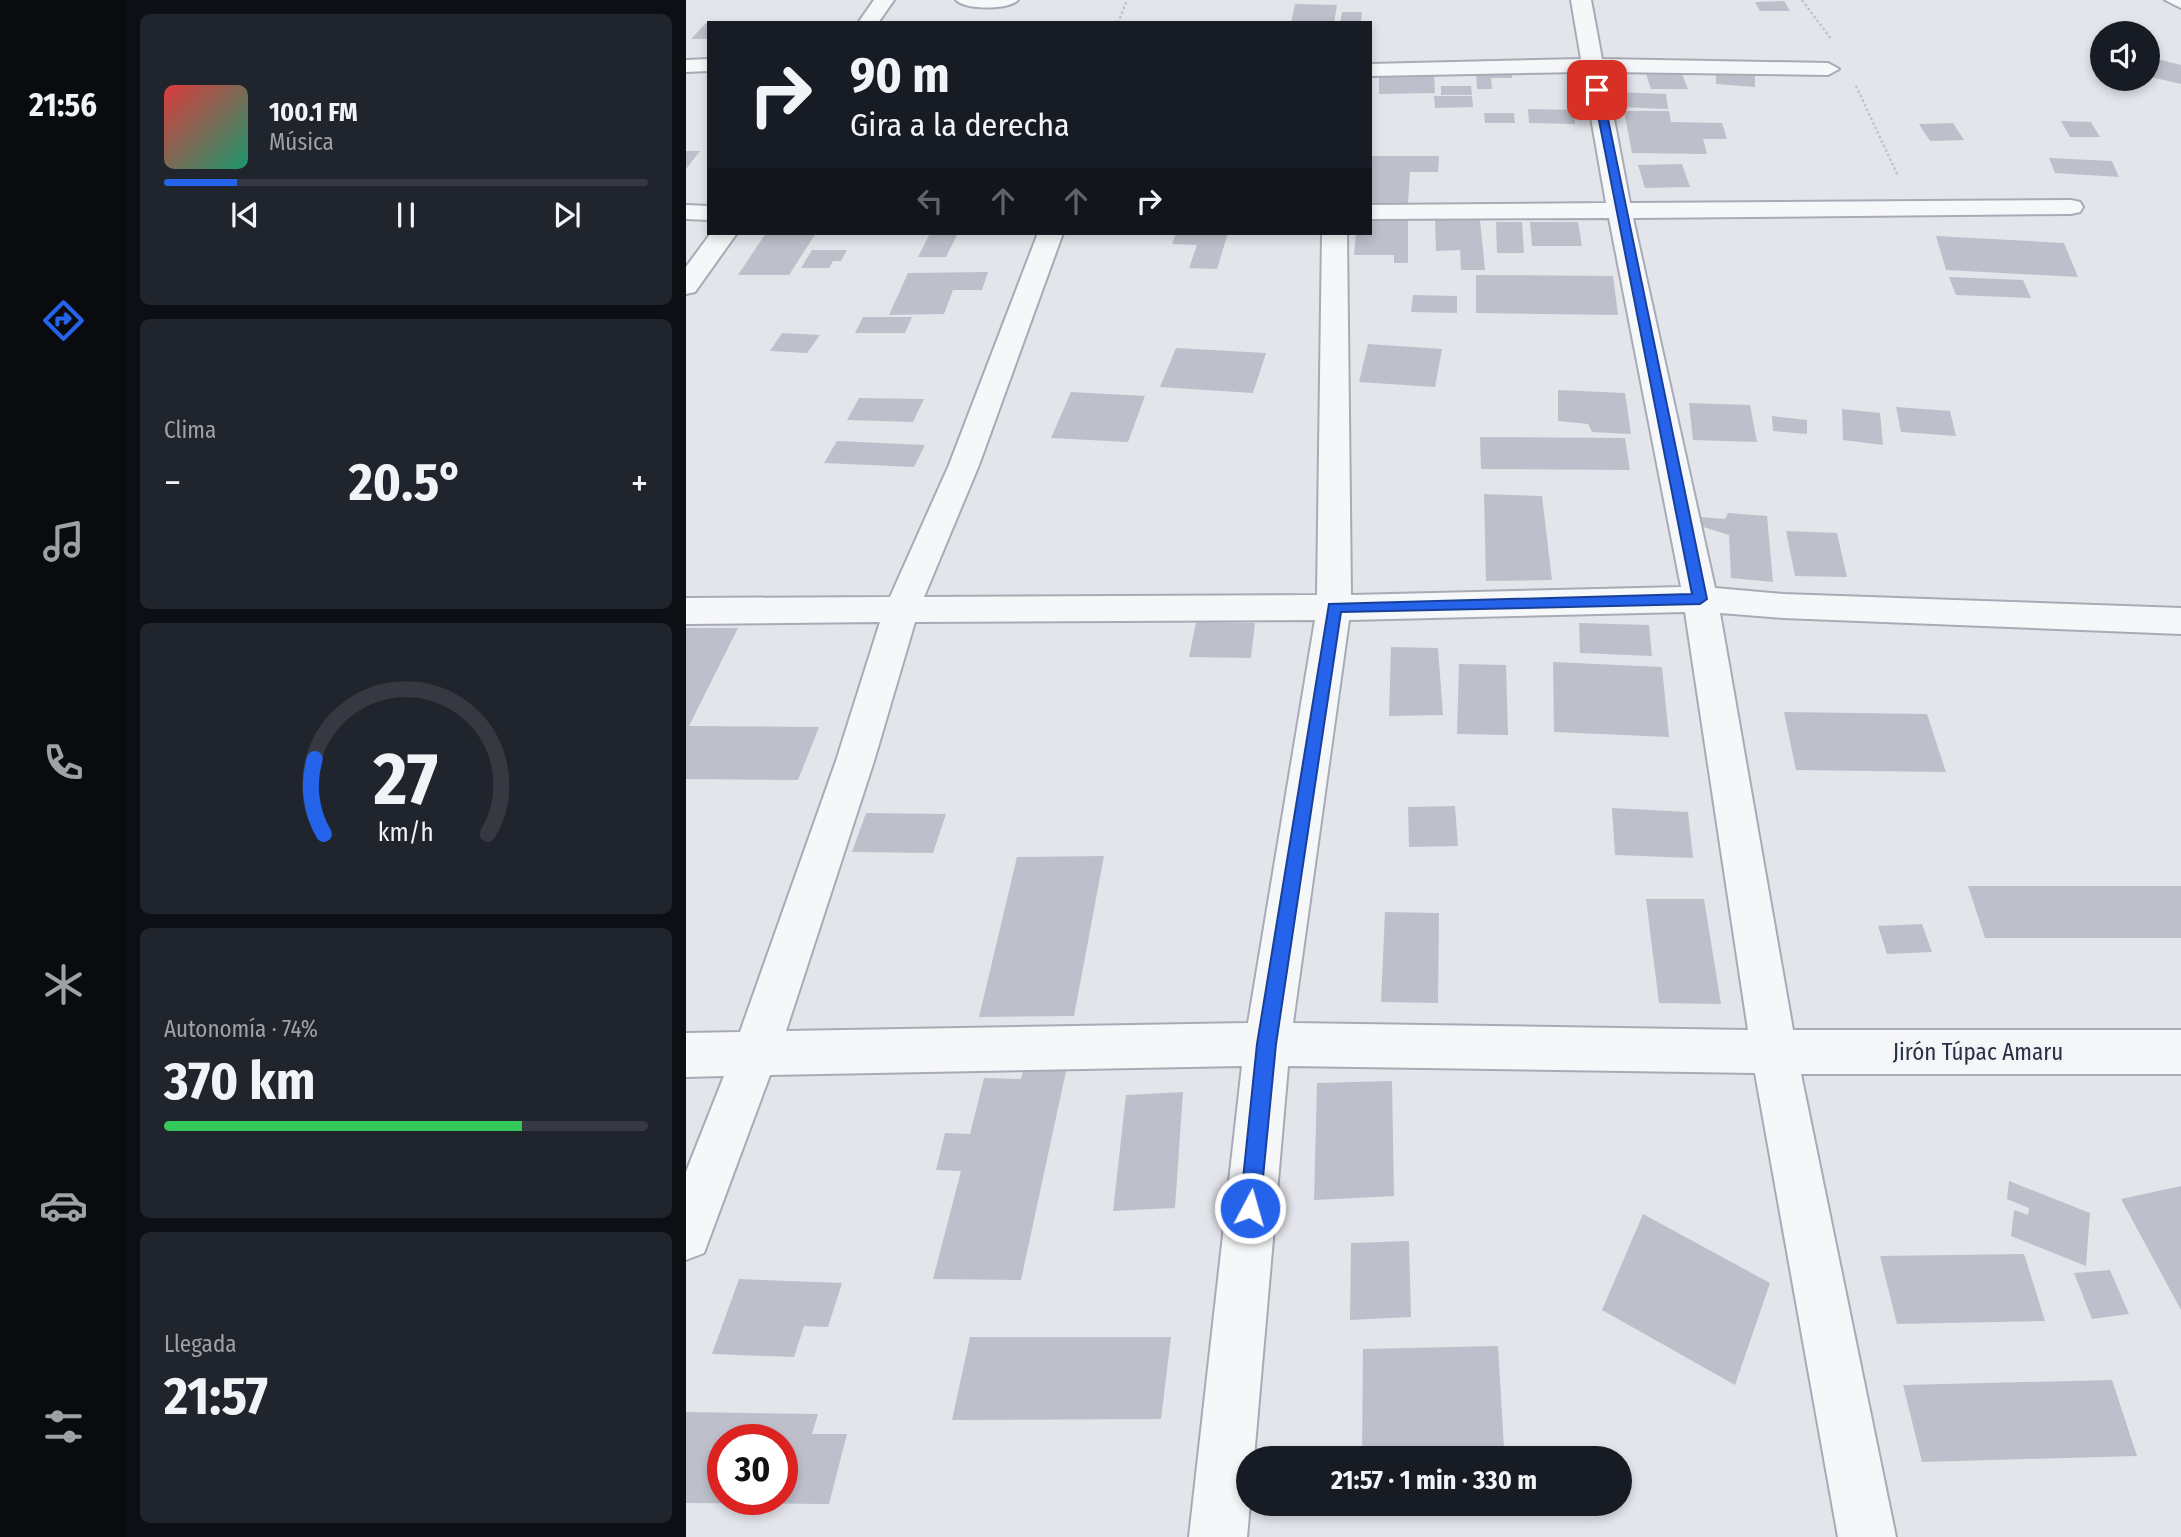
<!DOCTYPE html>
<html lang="es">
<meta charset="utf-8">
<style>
body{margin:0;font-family:"Fira Sans Condensed",sans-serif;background:#20242c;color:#f1f3f6;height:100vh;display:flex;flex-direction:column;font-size:26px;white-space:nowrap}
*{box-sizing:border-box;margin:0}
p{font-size:23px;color:#9ea1a6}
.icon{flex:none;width:38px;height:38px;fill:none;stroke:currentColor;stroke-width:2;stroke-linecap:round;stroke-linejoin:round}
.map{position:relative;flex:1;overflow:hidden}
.panel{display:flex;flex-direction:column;gap:14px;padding:14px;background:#0d0f14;width:560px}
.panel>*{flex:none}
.guide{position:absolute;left:21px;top:21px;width:665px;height:214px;border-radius:0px;box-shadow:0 4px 10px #0003;background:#171b24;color:#f1f3f6;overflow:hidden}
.controls{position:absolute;left:1404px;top:21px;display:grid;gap:14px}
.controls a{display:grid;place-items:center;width:70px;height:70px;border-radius:50%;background:#171b24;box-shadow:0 4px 10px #0003;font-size:35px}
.speed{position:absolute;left:21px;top:1424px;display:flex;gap:14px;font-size:35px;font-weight:700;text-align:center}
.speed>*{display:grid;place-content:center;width:91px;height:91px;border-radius:50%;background:#171b24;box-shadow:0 4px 10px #0003;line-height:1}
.speed .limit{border:10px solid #d22;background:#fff;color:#111}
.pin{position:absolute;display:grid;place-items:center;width:60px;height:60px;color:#fff;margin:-30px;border-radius:14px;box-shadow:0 4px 10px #0006}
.me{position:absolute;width:77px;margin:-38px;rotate:6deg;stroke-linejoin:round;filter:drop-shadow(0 0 5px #0008)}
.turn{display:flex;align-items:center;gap:24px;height:147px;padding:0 28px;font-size:32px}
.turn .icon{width:91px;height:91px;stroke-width:2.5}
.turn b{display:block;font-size:49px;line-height:60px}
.lanes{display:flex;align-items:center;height:66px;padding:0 28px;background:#0003;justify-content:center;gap:35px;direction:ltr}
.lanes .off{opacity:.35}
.big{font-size:52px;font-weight:700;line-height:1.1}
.panel .widget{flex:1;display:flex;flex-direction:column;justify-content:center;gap:10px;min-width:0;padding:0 24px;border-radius:10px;background:#20242c}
.panel .dial{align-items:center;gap:0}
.dial svg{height:182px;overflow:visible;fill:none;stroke:#363941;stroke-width:7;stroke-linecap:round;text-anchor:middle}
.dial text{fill:#f1f3f6;stroke:none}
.song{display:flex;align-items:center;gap:21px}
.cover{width:84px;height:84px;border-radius:10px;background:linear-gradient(135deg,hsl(0 70% 55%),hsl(160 70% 35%))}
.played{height:7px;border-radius:4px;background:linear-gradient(90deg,#2563eb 15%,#363941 15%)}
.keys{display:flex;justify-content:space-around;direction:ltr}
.heat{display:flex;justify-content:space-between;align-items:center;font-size:38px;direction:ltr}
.charge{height:10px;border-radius:5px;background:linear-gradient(90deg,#34c759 74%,#363941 0)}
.trip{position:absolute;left:550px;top:1446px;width:396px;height:70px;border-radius:35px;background:#171b24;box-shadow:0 4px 10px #0003;font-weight:700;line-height:70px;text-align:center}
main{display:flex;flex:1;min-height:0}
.menu{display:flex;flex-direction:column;width:126px;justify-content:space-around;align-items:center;background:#090b0e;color:#9ea1a6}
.menu .icon{width:49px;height:49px}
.menu .active{color:#2563eb}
.menu b{font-size:32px;color:#f1f3f6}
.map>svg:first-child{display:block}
.building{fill:#bdc0cb;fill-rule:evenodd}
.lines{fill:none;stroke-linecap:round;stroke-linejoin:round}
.minor-casing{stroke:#a8abb6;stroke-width:4}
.path{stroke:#c1c3ca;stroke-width:2.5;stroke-dasharray:2.5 2.5;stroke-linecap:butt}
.minor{fill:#f6f7f9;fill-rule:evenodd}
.route{fill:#2563eb;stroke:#184099;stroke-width:2}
.labels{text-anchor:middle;stroke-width:5;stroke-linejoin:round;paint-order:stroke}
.street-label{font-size:23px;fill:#2a3044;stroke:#f3f4f8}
</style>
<main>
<nav class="menu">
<b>21:56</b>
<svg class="icon active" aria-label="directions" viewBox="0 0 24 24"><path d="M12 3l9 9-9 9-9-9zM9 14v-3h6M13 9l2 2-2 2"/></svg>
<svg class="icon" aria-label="music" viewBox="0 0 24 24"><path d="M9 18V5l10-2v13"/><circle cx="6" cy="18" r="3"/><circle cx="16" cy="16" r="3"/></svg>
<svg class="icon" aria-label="phone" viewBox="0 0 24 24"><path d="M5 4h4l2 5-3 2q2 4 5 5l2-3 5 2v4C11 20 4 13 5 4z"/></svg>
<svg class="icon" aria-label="climate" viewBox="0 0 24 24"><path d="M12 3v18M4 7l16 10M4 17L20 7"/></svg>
<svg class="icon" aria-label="car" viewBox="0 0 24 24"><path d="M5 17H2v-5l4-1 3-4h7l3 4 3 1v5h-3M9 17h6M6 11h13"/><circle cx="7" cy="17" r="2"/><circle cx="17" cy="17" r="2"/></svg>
<svg class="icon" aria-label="filters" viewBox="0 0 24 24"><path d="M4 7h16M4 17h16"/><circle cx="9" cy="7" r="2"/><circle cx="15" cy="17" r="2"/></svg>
</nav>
<section class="panel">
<div class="widget">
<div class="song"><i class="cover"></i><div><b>100.1 FM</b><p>Música</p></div></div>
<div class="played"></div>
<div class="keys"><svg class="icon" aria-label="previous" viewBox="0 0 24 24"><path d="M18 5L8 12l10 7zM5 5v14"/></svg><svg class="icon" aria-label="pause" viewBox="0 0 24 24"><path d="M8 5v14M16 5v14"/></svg><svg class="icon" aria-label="next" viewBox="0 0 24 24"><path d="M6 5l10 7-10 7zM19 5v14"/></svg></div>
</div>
<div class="widget"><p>Clima</p>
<div class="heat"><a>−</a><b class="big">20.5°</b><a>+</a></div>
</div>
<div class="widget dial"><svg viewBox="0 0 100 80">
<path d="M14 69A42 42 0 1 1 86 69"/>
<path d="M14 69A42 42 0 0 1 10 36" stroke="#2563eb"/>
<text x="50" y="56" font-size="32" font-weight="700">27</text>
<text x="50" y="72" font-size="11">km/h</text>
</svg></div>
<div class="widget"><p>Autonomía · 74%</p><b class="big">370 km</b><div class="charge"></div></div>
<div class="widget"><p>Llegada</p><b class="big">21:57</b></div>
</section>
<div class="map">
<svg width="1495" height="1537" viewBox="0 0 1495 1537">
<rect width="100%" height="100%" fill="#e3e5eb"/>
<!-- building -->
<path class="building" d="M1098,1L1104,11H1074L1069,2Z
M609,4L651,5L648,23H605Z
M656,12H676L675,23H654Z
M20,23H23V39H5Z
M1467,58L1495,65V84L1461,76V67Z
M1030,69L1069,72V87L1030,84Z
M790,72H826V78H805L806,89H791Z
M748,73L749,93L693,94V74Z
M960,74H996L1002,89H965Z
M755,86H785L786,95H755Z
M932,92L980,94L982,109L933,107Z
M748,96H786L787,107L749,108Z
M842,109L888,110L889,124L843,123Z
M938,111H983L985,122L1036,123L1041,139H1017L1021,154L946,153Z
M798,113H828L829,123H799Z
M1375,121L1405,122L1414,137H1384Z
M1267,123L1278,140L1244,141L1233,124Z
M0,151H14L0,169Z
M684,156H753L752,172H724L722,204L684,203Z
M1363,158L1426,161L1433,177L1369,173Z
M996,164L1004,187L959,188L952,165Z
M684,220H722V263H708V255H668L670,233H684Z
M749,220H794L799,270H775L774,250L750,251Z
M810,222H836L838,253H811Z
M844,222H892L896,246H846Z
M80,233H130L103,275H52Z
M490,233H542L531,269L503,268L511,245L486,244Z
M243,235H271L260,257H232Z
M1250,236L1378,243L1392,277L1260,270Z
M126,250H161L155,261H147L143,268H115Z
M302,272L296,290H267L258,314L203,315L222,273Z
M790,275L927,276L932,315L790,313Z
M1263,277L1337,280L1345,298L1270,295Z
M727,295L771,296V313L725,312Z
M177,317H226L219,333H169Z
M96,333L134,335L121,353L84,351Z
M682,344L756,349L749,387L673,382Z
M490,348L580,353L567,393L474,387Z
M872,390L939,393L945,434L906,432L902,424L872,421Z
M385,392L459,396L442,442L365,438Z
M173,398L238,399L227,422L161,420Z
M1003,403L1064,405L1071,442L1007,440Z
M1210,407L1264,411L1270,436L1215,432Z
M1156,409L1194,413L1197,445L1157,440Z
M1086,416L1121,420V434L1087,431Z
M794,437L939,438L944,470L795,469Z
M151,441L239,445L228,467L138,463Z
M798,494L856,496L866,580L800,581Z
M1042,513L1081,516L1087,582L1045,578L1043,535L1011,525L1015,517L1039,519Z
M1100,531L1151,533L1161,577L1109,576Z
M510,622L569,623L565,658L503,657Z
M893,623L963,625L966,656L894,653Z
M0,628H52L3,726L133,727L112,780L0,779Z
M705,647L752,648L757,715L703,716Z
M867,662L976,667L983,737L868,732Z
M773,664L820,665L822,735L771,734Z
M1098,712L1241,714L1260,772L1110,770Z
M769,806L772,846L723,847L722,807Z
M926,808L1002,812L1007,858L929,855Z
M180,813L260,814L247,853L166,852Z
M418,856L388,1016L293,1017L331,857Z
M1282,886H1495V938H1299Z
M960,899H1018L1035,1004L973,1003Z
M699,912L753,913L752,1003L695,1002Z
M1236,924L1246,952L1201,954L1192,926Z
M340,1060L382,1062L335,1280L247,1279L275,1171L250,1170L259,1133L284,1134L298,1078L335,1079Z
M706,1081L708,1196L628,1200L631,1083Z
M497,1092L489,1208L427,1211L440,1095Z
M1323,1181L1404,1213L1400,1266L1325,1236L1328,1210L1342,1215L1343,1208L1321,1199Z
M1495,1186V1310L1435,1199Z
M957,1214L1084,1283L1049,1385L916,1310Z
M723,1241L725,1317L664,1320L665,1243Z
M1338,1254L1359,1321L1211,1324L1194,1256Z
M1424,1270L1443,1314L1406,1319L1388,1273Z
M53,1279L156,1283L142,1327L118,1326L108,1357L26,1354Z
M284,1337H485L475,1419L266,1420Z
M812,1346L818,1448L676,1453L677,1349Z
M1426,1380L1451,1456L1236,1462L1217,1385Z
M0,1412L132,1414L126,1434H161L143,1504L0,1503ZM37,1440H96V1500H37Z"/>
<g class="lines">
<!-- minor casing -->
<g class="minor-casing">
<path id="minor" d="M188,0H208L192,23H172Z
M270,0H332C323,10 279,10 270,0Z
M885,0H905L916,59L1142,63L1153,69L1142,75L919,72L944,203L1385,200L1394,202L1397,207L1394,212L1385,214L947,218L1029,588L1097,594L1495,608V634L1097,618L1034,613L1107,1030H1495V1074H1115L1210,1537H1152L1069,1073L602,1066L568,1458H562L564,1503L561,1537H503L556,1066L84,1075L18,1253L0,1260V1172L38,1076L0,1077V1033L54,1032L150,761L194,622L0,624V598L204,597L263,465L352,233H377L293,465L238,597L631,595L636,233H661L665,595L995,587L923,218L684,219V205L920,203L897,72L684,76V64L895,59ZM999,612L1062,1030L607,1023L663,620ZM629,620L562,1023L100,1031L188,761L229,622Z
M1479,0H1495V8Z
M23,59V71L0,72V60Z
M0,205L23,206V220L0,219Z
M25,233H51L9,292L0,294V267Z"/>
</g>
<!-- path -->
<path class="path" d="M1116,0L1145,39
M432,23L441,0
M1170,86L1212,176"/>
<!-- minor -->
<use href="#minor" class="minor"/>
</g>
<!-- route -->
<path class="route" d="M911,87L916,90L1021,599L1014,604L655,612L590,1044L574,1208L571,1215L564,1218L557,1215L554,1208L571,1044L643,604L1006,594L907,90Z"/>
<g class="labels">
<!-- street labels -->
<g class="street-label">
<text x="1292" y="1060">Jirón Túpac Amaru</text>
</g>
</g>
</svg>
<div class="controls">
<a><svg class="icon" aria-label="sound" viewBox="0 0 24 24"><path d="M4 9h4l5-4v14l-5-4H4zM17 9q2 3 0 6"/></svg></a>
</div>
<div class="speed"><div class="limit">30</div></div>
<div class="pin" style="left:911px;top:90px;background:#d93025"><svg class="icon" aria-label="arrive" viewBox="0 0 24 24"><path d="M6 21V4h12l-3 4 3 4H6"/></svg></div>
<svg class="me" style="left:564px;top:1208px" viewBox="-20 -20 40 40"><circle r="17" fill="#2563eb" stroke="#fff" stroke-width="3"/><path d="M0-11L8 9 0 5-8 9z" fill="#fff"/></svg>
<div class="trip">21:57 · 1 min · 330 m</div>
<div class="guide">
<div class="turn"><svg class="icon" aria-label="right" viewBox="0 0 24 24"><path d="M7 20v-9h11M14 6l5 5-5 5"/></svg><div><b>90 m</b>Gira a la derecha</div></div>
<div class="lanes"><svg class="icon off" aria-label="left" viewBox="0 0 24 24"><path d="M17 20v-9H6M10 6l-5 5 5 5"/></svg><svg class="icon off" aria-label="ahead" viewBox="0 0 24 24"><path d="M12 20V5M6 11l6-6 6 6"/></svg><svg class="icon off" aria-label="ahead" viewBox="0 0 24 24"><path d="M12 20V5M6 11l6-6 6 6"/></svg><svg class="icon" aria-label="right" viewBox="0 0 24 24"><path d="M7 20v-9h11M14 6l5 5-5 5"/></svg></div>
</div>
</div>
</main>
